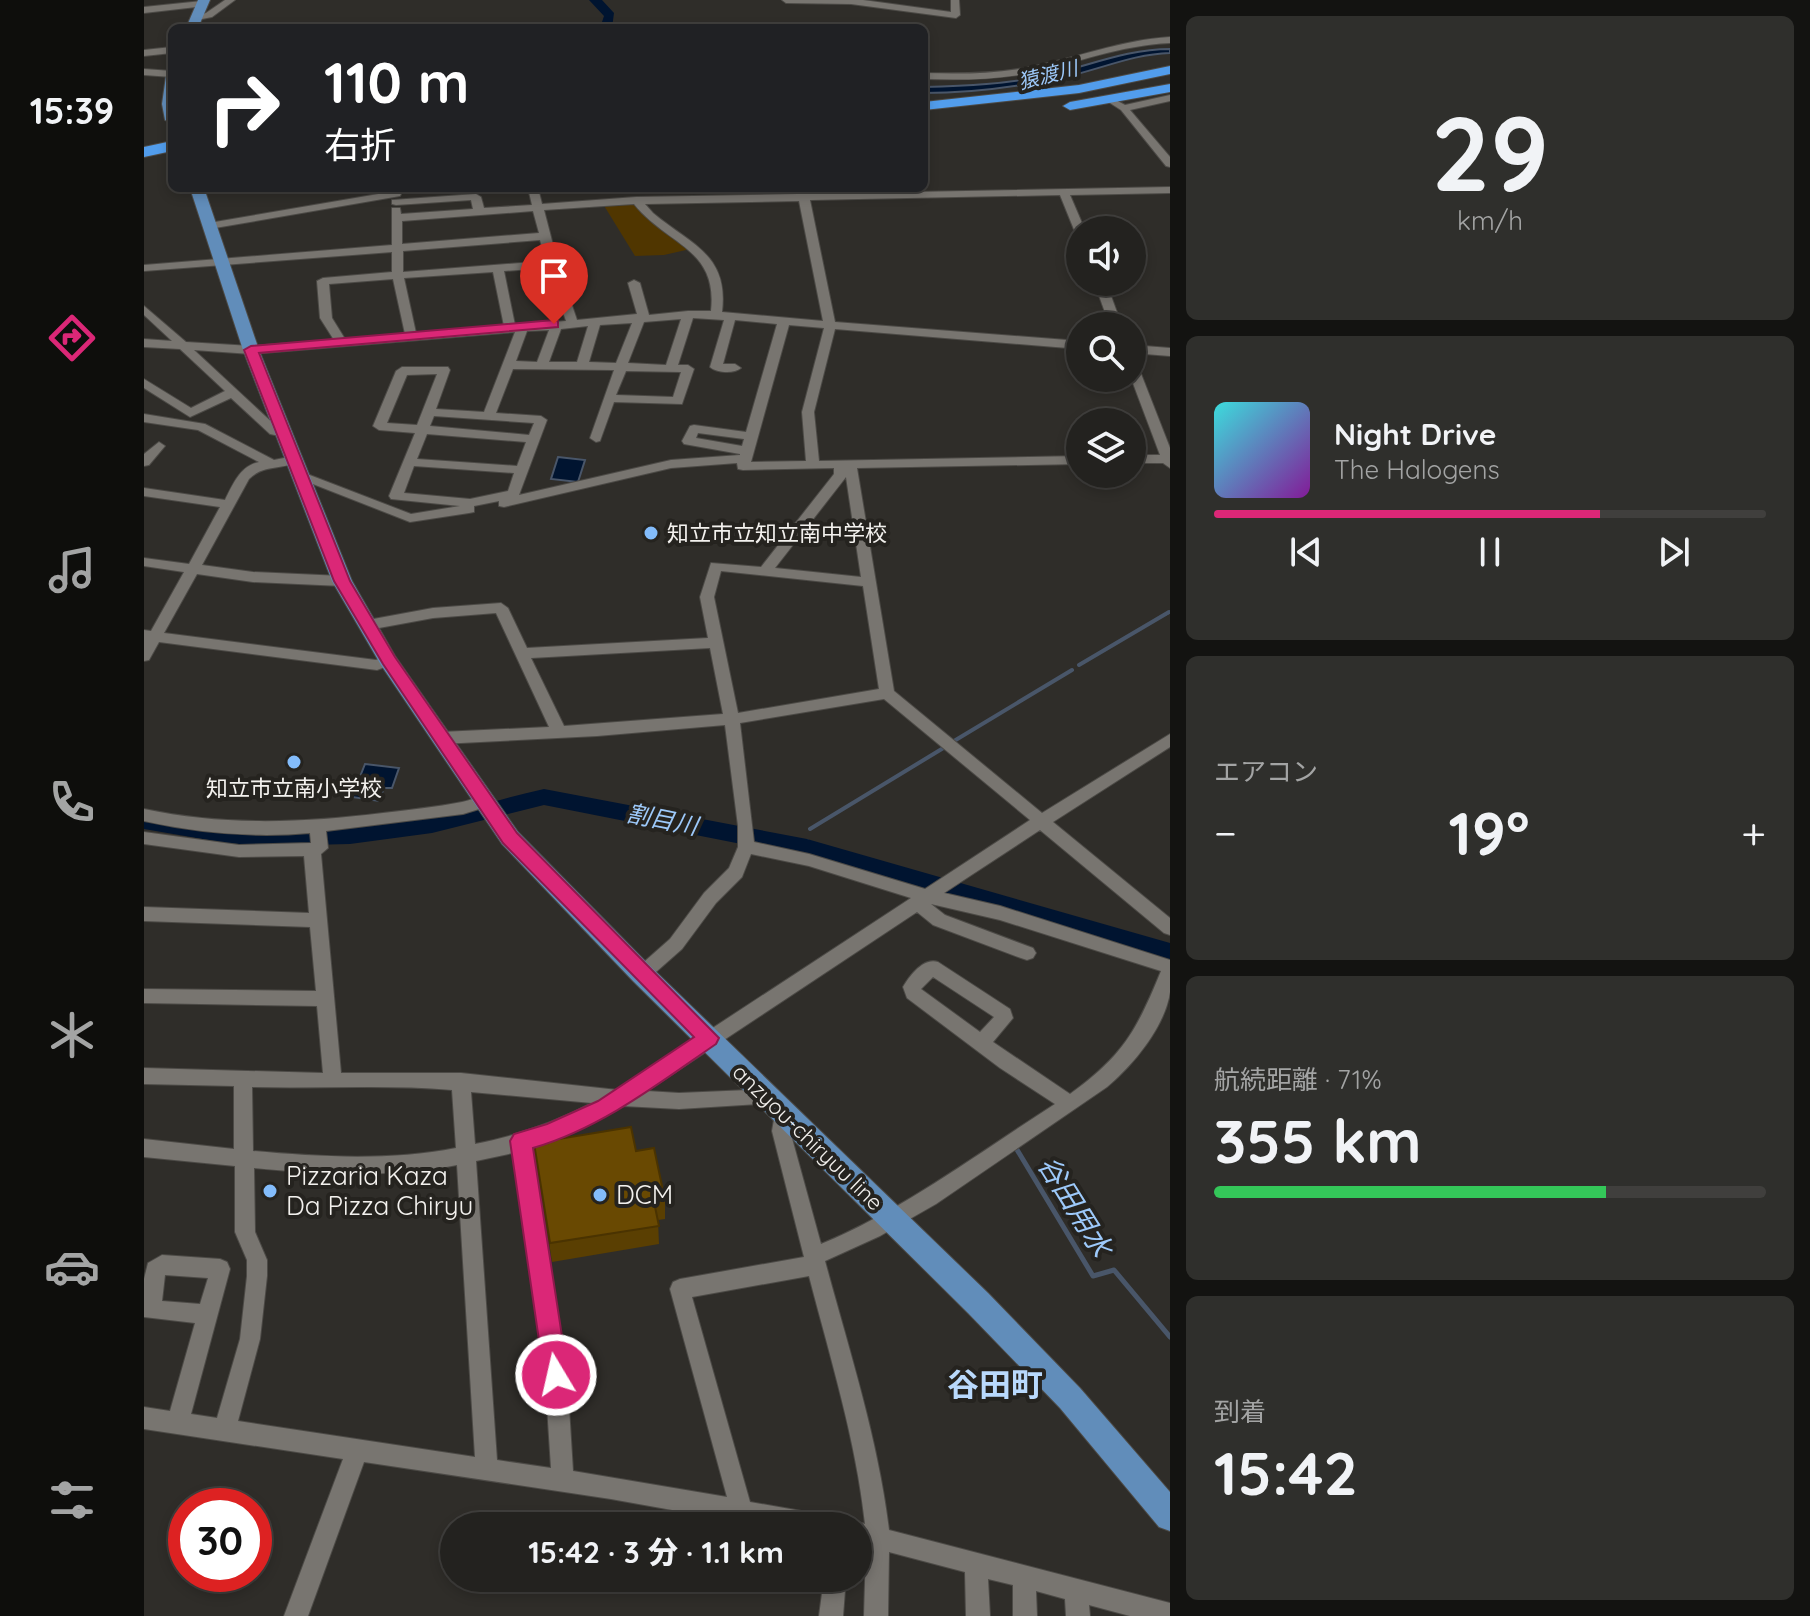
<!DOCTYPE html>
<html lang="ja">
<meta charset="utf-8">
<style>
body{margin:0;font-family:Quicksand,"Noto Sans JP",sans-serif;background:#2f2f2c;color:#f1f3f6;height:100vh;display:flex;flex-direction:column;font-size:30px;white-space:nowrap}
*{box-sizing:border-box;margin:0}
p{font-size:26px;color:#a3a4a4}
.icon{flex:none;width:44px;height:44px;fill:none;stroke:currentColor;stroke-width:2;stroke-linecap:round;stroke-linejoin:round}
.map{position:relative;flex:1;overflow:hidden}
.drawer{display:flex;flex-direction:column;gap:16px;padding:16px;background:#131311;width:640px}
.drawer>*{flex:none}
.banner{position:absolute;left:24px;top:24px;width:760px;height:168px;border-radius:12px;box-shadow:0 4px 12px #0003,0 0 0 2px #403f3d;background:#202124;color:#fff;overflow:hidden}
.buttons{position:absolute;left:922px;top:216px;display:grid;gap:16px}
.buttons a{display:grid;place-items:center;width:80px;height:80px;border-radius:50%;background:#23221f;box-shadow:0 4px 12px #0003,0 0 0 2px #403f3d;font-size:40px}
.speed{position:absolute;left:24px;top:1488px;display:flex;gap:16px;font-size:40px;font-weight:700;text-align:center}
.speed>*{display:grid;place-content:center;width:104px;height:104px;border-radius:50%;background:#23221f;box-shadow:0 4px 12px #0003,0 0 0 2px #403f3d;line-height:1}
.speed .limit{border:12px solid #d22;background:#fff;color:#111}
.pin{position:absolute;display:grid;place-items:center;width:68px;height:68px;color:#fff;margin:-82px -34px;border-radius:50% 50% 50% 0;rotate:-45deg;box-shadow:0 0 8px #0007}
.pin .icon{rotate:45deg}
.me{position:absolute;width:88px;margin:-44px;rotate:351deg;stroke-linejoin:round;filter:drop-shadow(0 0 6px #0008)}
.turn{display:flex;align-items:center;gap:28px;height:168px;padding:0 24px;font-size:36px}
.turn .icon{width:104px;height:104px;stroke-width:2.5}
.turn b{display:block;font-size:56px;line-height:68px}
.big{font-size:60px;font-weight:800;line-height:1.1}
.drawer .tile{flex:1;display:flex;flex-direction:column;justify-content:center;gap:12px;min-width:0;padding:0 28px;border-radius:12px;background:#2f2f2c}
.drawer .dial{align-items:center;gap:0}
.dial b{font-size:104px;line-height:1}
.song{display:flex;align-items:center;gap:24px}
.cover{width:96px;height:96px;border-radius:12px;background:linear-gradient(135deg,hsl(180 70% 55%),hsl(290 70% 35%))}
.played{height:8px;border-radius:4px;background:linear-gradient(90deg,#db2777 70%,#403f3d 70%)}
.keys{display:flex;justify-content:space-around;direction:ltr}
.heat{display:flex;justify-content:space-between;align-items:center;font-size:44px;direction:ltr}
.charge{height:12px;border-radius:6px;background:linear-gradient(90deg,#34c759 71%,#403f3d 0)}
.trip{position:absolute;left:296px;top:1512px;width:432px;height:80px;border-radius:40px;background:#23221f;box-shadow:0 4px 12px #0003,0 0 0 2px #403f3d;font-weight:800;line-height:80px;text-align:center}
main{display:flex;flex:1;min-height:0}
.tab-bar{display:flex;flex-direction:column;width:144px;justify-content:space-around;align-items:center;background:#0e0e0c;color:#a3a4a4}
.tab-bar .icon{width:56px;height:56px}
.tab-bar .on{color:#db2777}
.tab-bar b{font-size:36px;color:#f1f3f6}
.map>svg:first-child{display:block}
.green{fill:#503600}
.water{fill:#001430;stroke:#495669;stroke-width:2}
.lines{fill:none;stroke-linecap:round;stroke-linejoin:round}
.stream-far2{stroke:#495669;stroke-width:3}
.stream-far1{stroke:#495669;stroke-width:4}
.stream{stroke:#495669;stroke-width:5}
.river{fill:#001430;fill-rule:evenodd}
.minor-casing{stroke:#4c4a46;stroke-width:2}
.major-casing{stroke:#4c4a46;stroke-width:2}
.highway-casing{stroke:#4c4a46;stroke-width:2}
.minor{fill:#787570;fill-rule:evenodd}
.major{fill:#618dba;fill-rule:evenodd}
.highway{fill:#529dec;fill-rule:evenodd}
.wall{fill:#5a3f02}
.building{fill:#694902;stroke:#4a3301;stroke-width:2}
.route{fill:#db2777;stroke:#8e194d;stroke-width:2}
.poi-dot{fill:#83bcfb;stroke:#25231f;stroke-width:3}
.labels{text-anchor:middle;stroke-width:8;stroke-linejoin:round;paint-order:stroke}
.far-water-label{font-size:20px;font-style:italic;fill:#9dc9fa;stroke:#25231f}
.poi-label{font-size:22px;fill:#f3f1ee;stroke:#25231f;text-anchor:start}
.street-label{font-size:22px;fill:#f3f1ee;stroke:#25231f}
.water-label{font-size:24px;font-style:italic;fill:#9dc9fa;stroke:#25231f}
.near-poi-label{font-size:26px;fill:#f3f1ee;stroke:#25231f;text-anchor:start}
.near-water-label{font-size:28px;font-style:italic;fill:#9dc9fa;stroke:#25231f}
.near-quarter-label{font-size:32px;font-weight:bold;fill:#b9d9fc;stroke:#25231f}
</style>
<main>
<nav class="tab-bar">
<b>15:39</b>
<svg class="icon on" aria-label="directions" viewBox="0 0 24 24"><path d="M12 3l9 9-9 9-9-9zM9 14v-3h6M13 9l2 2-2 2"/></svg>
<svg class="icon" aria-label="music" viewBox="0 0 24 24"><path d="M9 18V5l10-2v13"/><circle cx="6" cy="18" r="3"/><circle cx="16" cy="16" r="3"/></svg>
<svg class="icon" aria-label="phone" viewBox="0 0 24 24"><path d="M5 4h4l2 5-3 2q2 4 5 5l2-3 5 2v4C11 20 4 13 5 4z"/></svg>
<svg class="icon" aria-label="climate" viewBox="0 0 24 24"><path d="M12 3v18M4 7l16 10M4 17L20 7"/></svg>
<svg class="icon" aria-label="car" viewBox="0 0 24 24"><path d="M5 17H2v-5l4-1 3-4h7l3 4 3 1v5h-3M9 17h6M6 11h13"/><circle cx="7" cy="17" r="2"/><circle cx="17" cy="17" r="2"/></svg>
<svg class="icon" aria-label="filters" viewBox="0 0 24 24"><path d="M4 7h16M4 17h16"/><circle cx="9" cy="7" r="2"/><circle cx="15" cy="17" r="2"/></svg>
</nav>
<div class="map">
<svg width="1026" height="1616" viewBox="0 0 1026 1616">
<rect width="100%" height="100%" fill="#2f2d29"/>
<!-- green -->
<path class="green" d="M491,202L543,247L542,250L520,255L491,256L459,204Z"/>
<!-- water -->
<path class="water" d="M1026,49V53C991,54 962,67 929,75C880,86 830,93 780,93V87C822,86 863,84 904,75C945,66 983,49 1026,49Z
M414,457L441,460L434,482L407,479Z
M221,764L255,768L248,788H240L235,801L208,797Z"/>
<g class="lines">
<!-- stream-far2 -->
<path class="stream-far2" d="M1022,614L1026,612"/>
<!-- stream-far1 -->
<path class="stream-far1" d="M935,665L1025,612
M810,741L928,670
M666,829L801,747
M663,841V848"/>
<!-- stream -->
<path class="stream" d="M872,1148L949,1276L970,1270L1026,1337"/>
<!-- river -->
<path class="river" d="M445,0H458L470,13L468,28H456L460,16Z
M400,789L663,839L1026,943V963L663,857L400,805L288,833L206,844L123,846L82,843L0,829V813C96,832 190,833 287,816C325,810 362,797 400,789Z"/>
<!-- minor casing -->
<g class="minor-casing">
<path id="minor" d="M81,0H91L68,17L53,20L49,17L62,13Z
M638,0H719L807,12V0H815L816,15L812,18L707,4L642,3Z
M58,1L62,4L61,6L0,13V7Z
M1026,37V43C977,45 933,63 886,73C851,80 815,80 780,79V73C815,74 851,74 886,67C933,58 977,40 1026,37Z
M28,47V53L0,56V50Z
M0,69L28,71V77L0,75Z
M1026,95V101L986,110L1026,157V167L1022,166L977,110L963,101L968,98L981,105Z
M1026,187V193L926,195L941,230H936V235L931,232L916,195L666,200L691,322L936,341V349L691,329L670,412L675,461L936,456V464L713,468L750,691L898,813L1026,734V747L909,822L1026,918V935L1020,933L896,830L800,893L856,906L1026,960C1026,970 1026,982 1026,992C1021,1027 989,1065 963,1087L792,1204L736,1236L681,1261C705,1350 734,1439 745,1530L1026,1603V1616H986L945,1605L946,1616H922L921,1599L892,1591L893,1616H869V1585L844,1579L846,1616H822L821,1572L745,1552L744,1616H720L722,1546L714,1544V1526H706L714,1522L721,1524C712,1440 686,1357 665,1276L548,1297L606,1502L680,1515L688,1518L691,1526H617L467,1499L220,1462L164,1616H140L199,1459L0,1429V1407L26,1411L51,1323L0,1317V1279L4,1263L18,1255L76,1259L83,1262L86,1269L47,1414L73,1418L96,1339L103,1276V1260L91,1232V1166L0,1157V1139L90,1149V1086L0,1084V1068L179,1073L173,1006L0,1003V989L172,991L166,927L0,921V907L165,913L160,856L95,857L0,844V832L95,845L167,843L166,833C110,838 55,833 0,821V809C80,826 158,823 239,813C265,810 292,807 318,802C328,800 337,794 348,797L350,801L348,805L319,814L182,831L184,848L177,854L197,1073H317L474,1090L767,898L665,866L607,854L598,877L572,903L538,949L504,979L498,981L492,979L489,974L492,969L526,939L560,893L585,868L594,847V826L581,725L453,736L297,744L289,738L297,732L405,727L352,613L289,618L224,630L217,625L224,620L289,608L357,603L364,608L383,648L564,638L556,597L567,563L617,567L690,474V468L599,470L594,469L593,463L527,468L360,507L355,506V501L330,506V512L325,513L266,522L151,477L158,473L163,474L267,514L316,506L247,499L245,496L271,433L235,430L229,426L252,371L258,367H304L306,370L292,409L340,412L371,332L107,354L50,350L134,428L144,430L146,433L140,437L126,434L87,398L46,417L0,388V379L47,408L81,391L36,349L0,347V339L28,341L0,315V306L42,342L107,346L190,340L176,318L173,281L179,278L248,272V252L0,271V265L248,245V208H256L257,214L329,209L327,200L252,205L248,204V200L332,194L337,197L340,208L388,205L384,188H394L398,204L492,197L654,194L653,188H663L664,194ZM655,201L679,321L578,312C585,254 547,245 509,213L501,204ZM490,204C524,246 574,248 567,311H544L505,315L496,283L490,280L484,283L493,314L433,320L414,264L400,210ZM389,211L395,233L258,244V221ZM396,240L402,261L259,272V251ZM404,268L422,321L371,325L360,271ZM349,272L360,326L272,333L260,278ZM249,279L261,334L201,339L188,318L185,284ZM549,318L580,320L566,367C573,373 590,374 597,368L591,364H579L591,320L633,324L602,432L550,425L546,426L538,441L540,444L596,454V455L527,460L375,495L403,420L397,416L352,413L369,369L470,370L446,438L452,442L456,441L470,402L538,404L550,369L544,365H534ZM537,319L522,365L484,363L500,322ZM488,323L472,363L445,362L456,325ZM645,325L680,328L658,412L662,461L607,462ZM444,326L433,362H405L417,329ZM405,330L393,362L372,361L383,331ZM482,371L537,372L529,397L472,395ZM293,374L273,425L243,423L263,375ZM290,416L390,423L385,435L286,426ZM554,433L600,439L598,446L552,438ZM283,434L382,442L373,466L273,459ZM270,466L370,473L364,491L326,499L260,493ZM702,477L717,577L631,568ZM577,571L719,586L735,689L594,713L570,597ZM566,648L579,714L420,726L387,658ZM740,699L886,820L781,889L665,854L610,842L596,723ZM787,904L856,920L1017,971C993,1030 979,1056 926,1094L849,1042L869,1018L866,1009L794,962C780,957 766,975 759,987L763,998L856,1068L911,1104C834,1153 761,1209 677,1244L646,1131L648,1114L646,1108L639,1106L632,1108L628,1131L660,1257L536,1279L529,1282L526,1289L583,1497L429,1471L423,1375L387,1146L427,1133L479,1106L535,1109L615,1104L624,1098L626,1092L624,1086L617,1084L605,1090L535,1093L503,1091L773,912L789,925L877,958L883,960L889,958L892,953L889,948L801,915ZM789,977L850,1017L836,1032L777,989ZM108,1087C175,1089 242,1084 308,1090L312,1148C247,1161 175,1157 109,1151ZM327,1092L448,1103C410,1123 372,1136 331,1144ZM369,1153L401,1375L407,1468L353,1460L332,1161ZM313,1165L331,1457L94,1421L116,1339L123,1276V1260L111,1232L110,1168C176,1174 248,1178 313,1165ZM21,1275L64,1278L56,1304L18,1301Z
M252,191L257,194L256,196L65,229L60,226L65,223Z
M950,282H962L978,326H966Z
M988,345L1026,348V356L988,353Z
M988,362L994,366L1026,448V468L1019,463H988V455H1016L987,378Z
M0,414L61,424L130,460L150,456L156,460C140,471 121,463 105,479L58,565L109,572L198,576L205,581L198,586L109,582L53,574L20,633L232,660L244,655L249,656L251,660L249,664L233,670L15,642L5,660L0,661V630L7,631L40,572L0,566V558L45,564L76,507L0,496V488L81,500C89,484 96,466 115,462L54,430L0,422Z
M15,442L21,446L5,465L0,466V454Z
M680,1578H702L699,1616H675Z"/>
</g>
<!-- major casing -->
<g class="major-casing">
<path id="major" d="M54,0H66L54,28H42Z
M28,72V124L21,120L18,104L22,76Z
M46,188H60L115,350L208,581L251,656L374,832L507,967L844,1293L936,1388L1026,1492V1531L1015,1527L916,1408L824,1313L489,981L358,844L237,665L188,581L99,350Z"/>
</g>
<!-- highway casing -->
<g class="highway-casing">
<path id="highway" d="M1026,66V74L935,93L780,110V102L935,85Z
M1026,84V92L926,110L919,106L926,102Z
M28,141V151L0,157V147Z"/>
</g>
<!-- minor -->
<use href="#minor" class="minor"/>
<!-- major -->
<use href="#major" class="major"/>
<!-- highway -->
<use href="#highway" class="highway"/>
</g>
<!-- wall -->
<path class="wall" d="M390,1143L492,1151L521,1200V1219L514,1220L515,1244L408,1262Z"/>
<!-- building -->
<path class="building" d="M487,1127L492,1151L510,1148L521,1200L510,1202L515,1226L406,1243L390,1143Z"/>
<!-- route -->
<path class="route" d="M410,320L414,321V327L115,353L206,581L251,657L373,833L575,1038L572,1044C514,1084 457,1128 389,1148L424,1375L420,1383L412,1387L403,1383L400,1375L366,1141L370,1134L403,1124L454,1101L550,1037L359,843L239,664L190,581L100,350L107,346Z"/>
<!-- markers -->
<g class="poi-dot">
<circle cx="507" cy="533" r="8"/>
<circle cx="150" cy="762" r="8"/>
<circle cx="126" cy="1191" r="8"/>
<circle cx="456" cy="1195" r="8"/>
</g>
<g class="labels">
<!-- far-water labels -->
<g class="far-water-label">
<text transform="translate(904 75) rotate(-14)" y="7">猿渡川</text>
</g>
<!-- poi labels -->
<g class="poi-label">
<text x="523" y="541">知立市立知立南中学校</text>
<text x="150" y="796" text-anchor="middle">知立市立南小学校</text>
</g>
<!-- street labels -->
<g class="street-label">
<text transform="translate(664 1137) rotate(44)" y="8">anzyou-chiryuu line</text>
</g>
<!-- water labels -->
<g class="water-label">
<text transform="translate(518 820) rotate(11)" y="8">割目川</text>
</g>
<!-- near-poi labels -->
<g class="near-poi-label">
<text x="142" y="1185">Pizzaria Kaza<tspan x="142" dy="30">Da Pizza Chiryu</tspan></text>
<text x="472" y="1204">DCM</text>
</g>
<!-- near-water labels -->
<g class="near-water-label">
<text transform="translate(931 1206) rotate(58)" y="10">谷田用水</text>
</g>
<!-- near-quarter labels -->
<g class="near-quarter-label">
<text x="851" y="1396">谷田町</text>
</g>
</g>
</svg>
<div class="buttons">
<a><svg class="icon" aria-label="sound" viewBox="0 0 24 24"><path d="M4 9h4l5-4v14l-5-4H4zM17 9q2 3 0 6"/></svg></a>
<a><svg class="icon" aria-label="search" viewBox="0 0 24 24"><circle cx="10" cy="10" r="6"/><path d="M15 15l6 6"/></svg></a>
<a><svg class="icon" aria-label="layers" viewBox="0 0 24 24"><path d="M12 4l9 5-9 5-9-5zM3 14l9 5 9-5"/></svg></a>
</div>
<div class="speed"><div class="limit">30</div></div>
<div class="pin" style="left:410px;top:324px;background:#d93025"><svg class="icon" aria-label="arrive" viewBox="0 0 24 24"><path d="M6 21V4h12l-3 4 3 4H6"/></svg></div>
<svg class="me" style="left:412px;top:1375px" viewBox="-20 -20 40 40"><circle r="17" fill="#db2777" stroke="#fff" stroke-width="3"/><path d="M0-11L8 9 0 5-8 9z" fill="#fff"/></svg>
<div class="trip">15:42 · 3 分 · 1.1 km</div>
<div class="banner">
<div class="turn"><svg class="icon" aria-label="right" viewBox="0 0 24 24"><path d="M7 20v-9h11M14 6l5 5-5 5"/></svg><div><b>110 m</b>右折</div></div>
</div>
</div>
<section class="drawer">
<div class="tile dial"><b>29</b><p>km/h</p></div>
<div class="tile">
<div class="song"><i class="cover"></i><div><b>Night Drive</b><p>The Halogens</p></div></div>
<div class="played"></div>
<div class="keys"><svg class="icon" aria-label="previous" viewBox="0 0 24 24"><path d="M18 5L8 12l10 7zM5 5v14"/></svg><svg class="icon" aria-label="pause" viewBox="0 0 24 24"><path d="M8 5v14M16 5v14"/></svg><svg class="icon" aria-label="next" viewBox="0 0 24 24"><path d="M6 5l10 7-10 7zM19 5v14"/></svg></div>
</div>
<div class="tile"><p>エアコン</p>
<div class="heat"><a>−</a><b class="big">19°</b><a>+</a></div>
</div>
<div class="tile"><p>航続距離 · 71%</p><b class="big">355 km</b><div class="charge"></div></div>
<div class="tile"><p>到着</p><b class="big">15:42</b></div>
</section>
</main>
